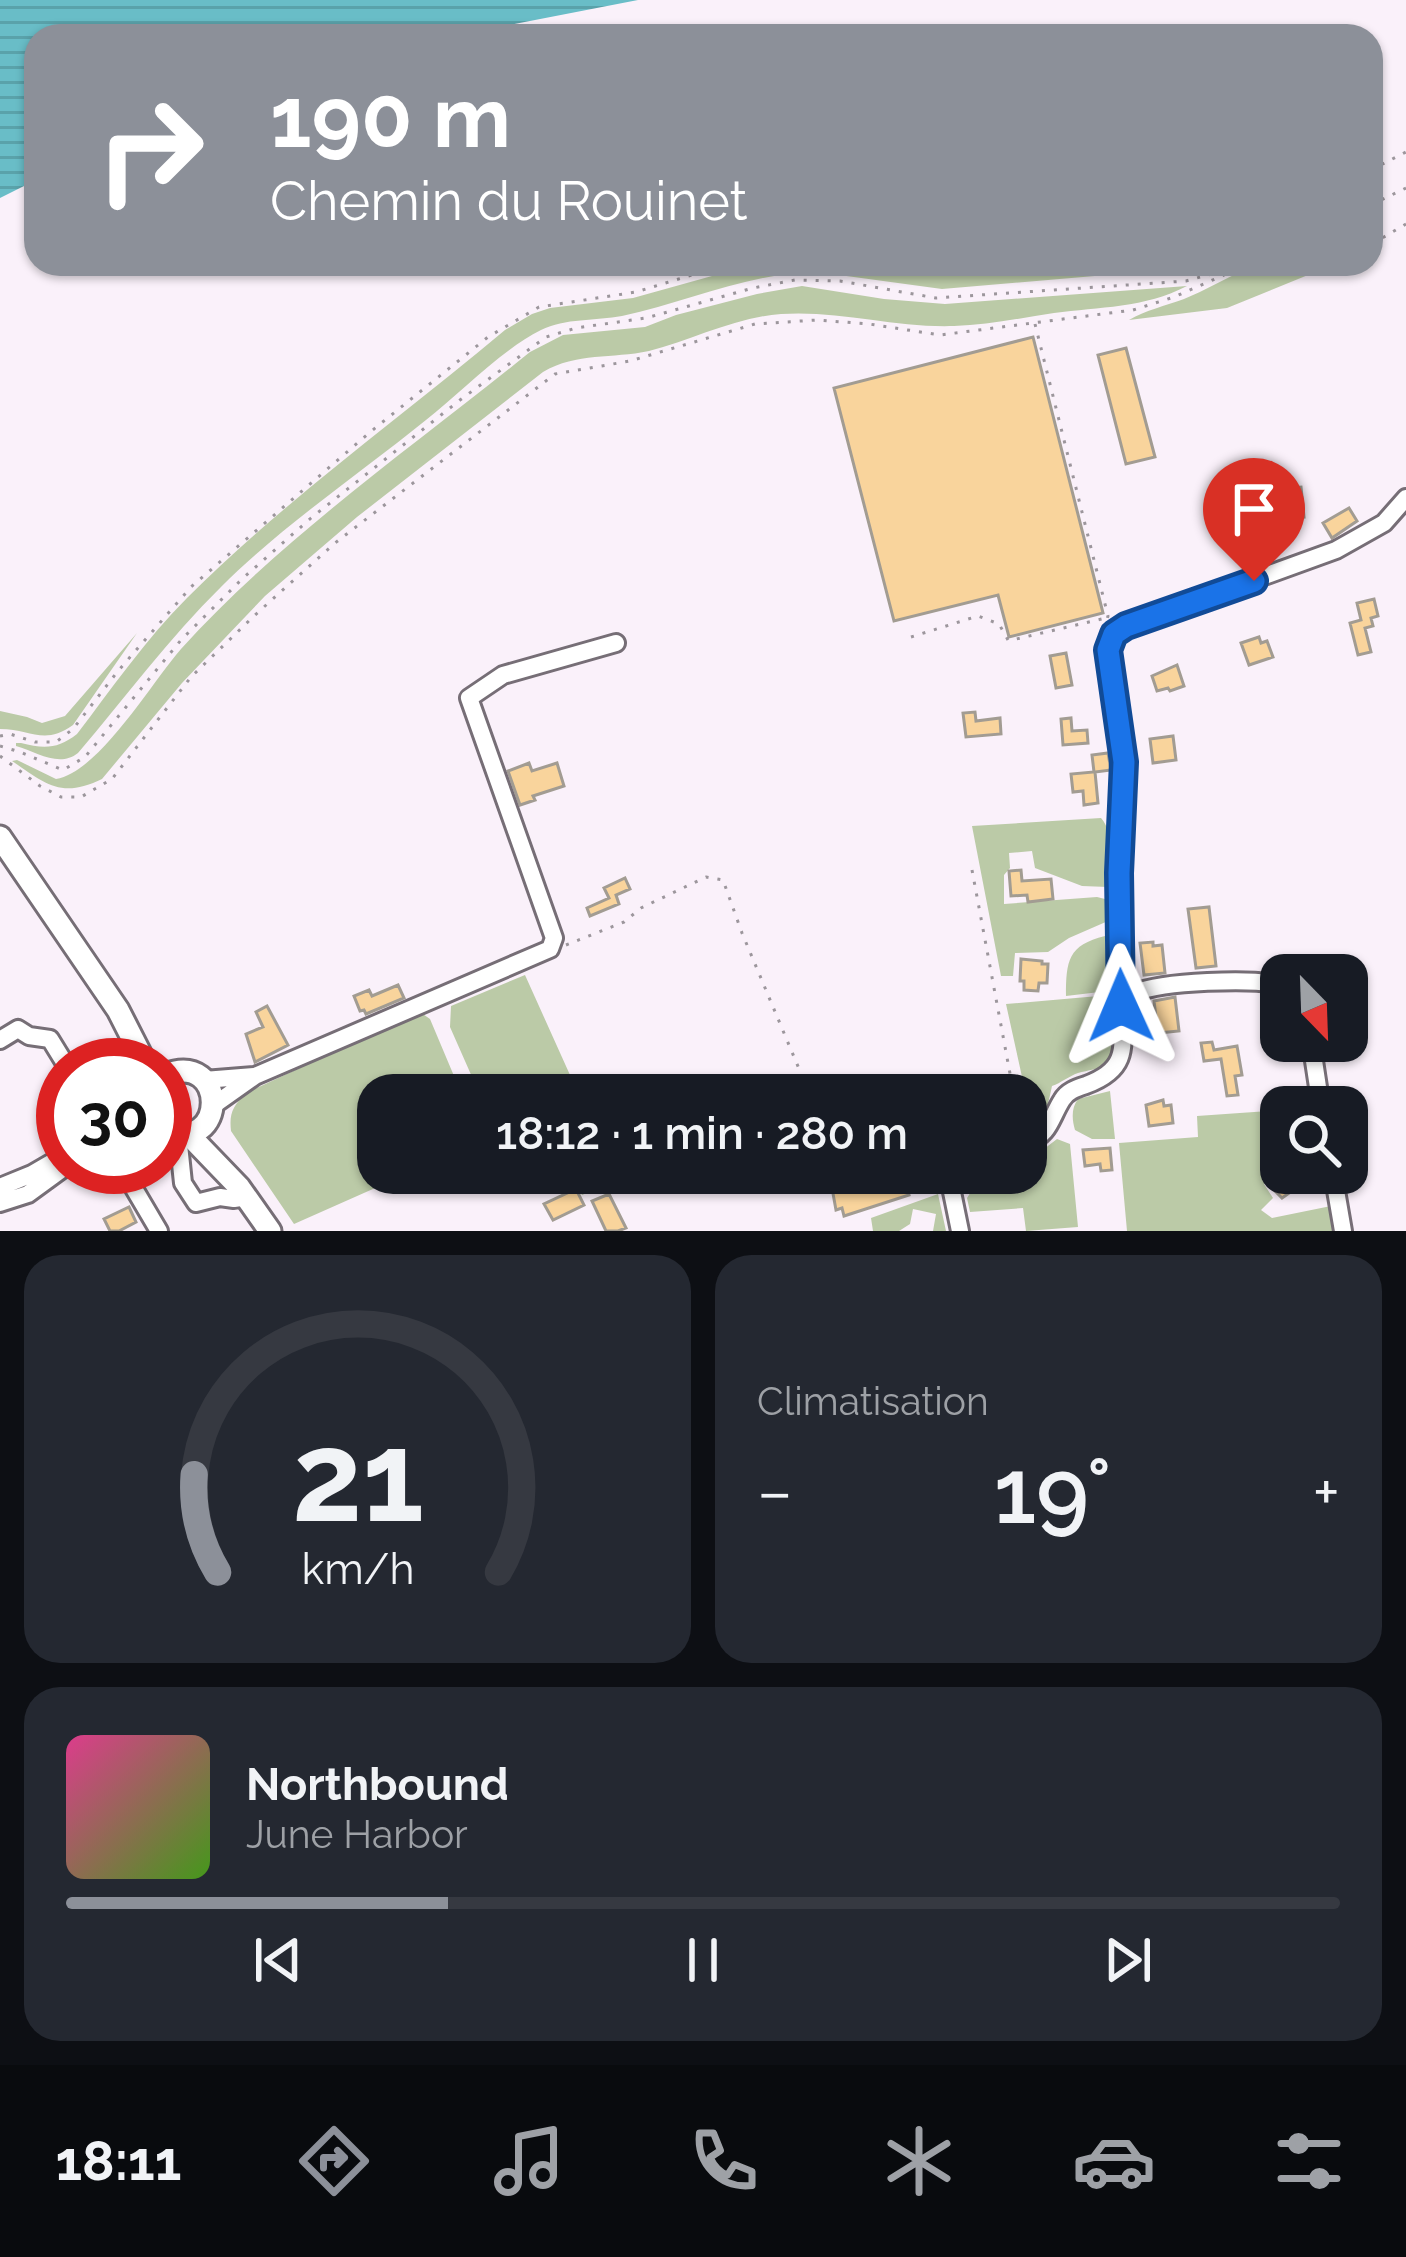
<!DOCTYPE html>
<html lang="fr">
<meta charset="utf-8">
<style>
body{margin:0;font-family:Raleway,sans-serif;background:#242831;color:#f1f3f6;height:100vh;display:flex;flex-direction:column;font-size:45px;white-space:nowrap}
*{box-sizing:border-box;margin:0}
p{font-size:39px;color:#9ea1a6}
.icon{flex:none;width:66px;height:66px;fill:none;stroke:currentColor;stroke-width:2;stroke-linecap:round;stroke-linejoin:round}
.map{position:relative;height:1231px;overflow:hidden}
.drawer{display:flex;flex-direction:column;gap:24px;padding:24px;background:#0d0f14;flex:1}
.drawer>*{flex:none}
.banner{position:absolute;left:24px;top:24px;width:1359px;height:252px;border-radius:36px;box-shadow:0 3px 9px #0004;background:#8c9099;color:#fff;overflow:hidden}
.needle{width:78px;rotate:157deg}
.tools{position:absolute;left:1260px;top:954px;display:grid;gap:24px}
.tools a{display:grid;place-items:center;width:108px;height:108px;border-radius:24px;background:#171b24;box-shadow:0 3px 9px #0004;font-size:60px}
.speed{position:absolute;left:36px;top:1038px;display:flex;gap:24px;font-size:60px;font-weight:700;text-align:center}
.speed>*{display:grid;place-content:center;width:156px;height:156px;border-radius:50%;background:#171b24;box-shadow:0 3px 9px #0004;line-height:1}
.speed .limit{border:18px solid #d22;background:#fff;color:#111}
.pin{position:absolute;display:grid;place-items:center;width:102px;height:102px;color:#fff;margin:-123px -51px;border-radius:50% 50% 50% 0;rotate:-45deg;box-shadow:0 0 12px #0007}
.pin .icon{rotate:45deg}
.me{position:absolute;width:132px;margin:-66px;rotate:359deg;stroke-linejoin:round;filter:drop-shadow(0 0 9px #0008)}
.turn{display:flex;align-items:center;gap:42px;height:252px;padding:0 48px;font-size:54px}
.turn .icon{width:156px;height:156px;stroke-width:2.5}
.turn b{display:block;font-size:84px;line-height:102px}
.big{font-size:90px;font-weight:600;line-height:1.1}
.drawer .widget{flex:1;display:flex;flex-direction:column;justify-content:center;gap:18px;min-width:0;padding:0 42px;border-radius:36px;background:#242831}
.drawer .dial{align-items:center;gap:0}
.dial svg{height:312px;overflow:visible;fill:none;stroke:#363941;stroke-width:7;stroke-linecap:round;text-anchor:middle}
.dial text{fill:#f1f3f6;stroke:none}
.song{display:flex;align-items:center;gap:36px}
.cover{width:144px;height:144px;border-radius:18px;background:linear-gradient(135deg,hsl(330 70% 55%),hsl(100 70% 35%))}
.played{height:12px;border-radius:6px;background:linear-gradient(90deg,#8c9099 30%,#363941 30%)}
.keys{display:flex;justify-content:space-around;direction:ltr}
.heat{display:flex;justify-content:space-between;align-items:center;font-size:66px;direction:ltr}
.drawer .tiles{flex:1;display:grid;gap:24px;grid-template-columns:1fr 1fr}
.widget:last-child{grid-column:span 2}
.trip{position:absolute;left:357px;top:1074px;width:690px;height:120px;border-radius:36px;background:#171b24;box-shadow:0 3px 9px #0004;font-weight:600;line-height:120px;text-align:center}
.menu{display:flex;height:192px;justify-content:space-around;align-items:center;background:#090b0e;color:#9ea1a6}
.menu .icon{width:84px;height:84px}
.menu .active{color:#8c9099}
.menu b{font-size:54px;color:#f1f3f6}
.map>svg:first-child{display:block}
.green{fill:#bbcaa7}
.water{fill:url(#water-rules)}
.building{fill:#f9d49c;stroke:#a29c92;stroke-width:3}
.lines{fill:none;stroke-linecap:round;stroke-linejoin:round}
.minor-casing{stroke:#766e76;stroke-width:22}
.major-casing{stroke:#766e76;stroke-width:27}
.path{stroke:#9c969c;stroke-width:3;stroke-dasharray:3 9;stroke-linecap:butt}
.minor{stroke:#fff;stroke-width:16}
.major{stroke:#fff;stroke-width:21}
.route-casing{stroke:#114b97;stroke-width:30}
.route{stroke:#1a73e8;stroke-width:21}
</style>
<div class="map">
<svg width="1406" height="1231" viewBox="0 0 1406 1231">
<defs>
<pattern id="water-rules" width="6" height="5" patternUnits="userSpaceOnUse" patternTransform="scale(3)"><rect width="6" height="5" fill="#69bdc7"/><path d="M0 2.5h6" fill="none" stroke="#5aa2aa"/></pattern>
</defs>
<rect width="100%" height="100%" fill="#faf1fa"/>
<!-- green -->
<path class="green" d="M755,264H859L952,275L1081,264H1163L1188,268L942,289L817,272C748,273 688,302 622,316C596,321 565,318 541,330C504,348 460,393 426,420C358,475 283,525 221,587C169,638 125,698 78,753C59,768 37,752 16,746V743H21C44,749 58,749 77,734C112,688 146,639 187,598C285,500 399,419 505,330L532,314L550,308L633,298Z
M1266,264H1335L1227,308L1129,320C1146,310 1165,306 1184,299C1212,288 1236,270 1266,264Z
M802,286L884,299L945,304L1187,286C1145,308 1099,307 1054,313C1021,318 987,325 954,326C895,328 839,310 781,314C736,317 692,340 649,351C612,359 577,352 543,372L357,517L265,596L182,683L102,779C61,799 46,784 12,761L17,760L56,779C99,772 152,682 181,649C280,539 414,446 530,352L563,335L645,327L676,315L757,294Z
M137,633L73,725C44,746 31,729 0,729V711L27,717L42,723L65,716Z
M1101,818C1116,835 1109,865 1108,887L1082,886L1035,868L1032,851L1009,853L1010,868L1004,875V904L1097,897L1109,900L1108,921L1069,938L1048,952L1015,953L1013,976H1001L972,826Z
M1105,936L1108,991L1066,996C1066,961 1068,945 1105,936Z
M525,975L579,1095H480L450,1027L451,1006Z
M1110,995C1111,1011 1120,1052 1107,1063C1099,1070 1088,1070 1078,1073C1069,1076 1061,1083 1052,1086C1048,1105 1045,1124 1026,1132V1095L1006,1004Z
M420,1012L430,1019L462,1095H378V1173H409L294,1224L231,1131C229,1113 233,1106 246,1093Z
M1110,1091L1115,1139H1092L1075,1130C1072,1120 1071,1108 1078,1099Z
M1281,1110V1169L1264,1184L1273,1198L1261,1210L1272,1218L1331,1206L1335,1231H1127L1119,1143L1198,1137L1197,1116Z
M1057,1139L1070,1144L1078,1227L1026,1231L1023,1208L970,1212L967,1198L983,1173H1026V1157L1044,1149Z
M513,1173H615L619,1180L582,1195L571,1175L523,1194Z
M938,1194L946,1231H933L936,1214L913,1209L910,1224L899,1231H873L871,1218Z"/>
<!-- water -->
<path class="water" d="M0,0H638L453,36H36V180L0,198Z"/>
<!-- building -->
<path class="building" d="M1033,337L1103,613L1009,637L998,595L894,621L834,388Z
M1126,348L1155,457L1126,464L1098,355Z
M1301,487L1304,517L1286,518L1284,501L1277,489Z
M1263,508L1265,538L1252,539L1251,527H1247L1246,510Z
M1349,508L1357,521L1332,538L1323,523Z
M1374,599L1378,616L1371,618L1373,626L1365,628L1371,652L1358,655L1350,623L1361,620L1357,603Z
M1259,637L1261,643L1267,641L1273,657L1249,665L1241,643Z
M1066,653L1072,685L1056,688L1050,656Z
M1177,665L1184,686L1170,691L1168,688L1157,691L1152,676Z
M975,712L976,721L1000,718L1001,734L966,737L963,713Z
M1071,718L1072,731L1087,730L1088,743L1063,745L1061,719Z
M1173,736L1176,760L1153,763L1150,739Z
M1108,753L1111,770L1095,772L1098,803L1084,805L1083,791L1073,792L1071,774L1094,772L1092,755Z
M529,763L532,771L557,763L564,786L533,796L535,800L520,805L508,771Z
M1021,870L1022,881L1051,879L1053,899L1028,902L1027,895L1011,896L1009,871Z
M625,878L630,889L616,895L619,904L590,916L587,908L609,898L604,888Z
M1209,907L1216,966L1196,968L1188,909Z
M1153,942V946L1162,945L1165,973L1144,975L1140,943Z
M1021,959L1042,961V964H1048L1047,983H1039L1038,991L1024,990V981H1020Z
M398,985L404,998L366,1014L364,1010L360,1011L354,996L369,990L372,996Z
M1175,997L1179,1031L1158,1033L1154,1001Z
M267,1006L288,1045L255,1062L246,1034L263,1027L256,1012Z
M1212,1042L1214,1050L1237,1046L1242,1075L1235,1076L1238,1095L1227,1096L1221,1059L1204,1061L1201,1043Z
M1163,1100L1164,1106L1171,1105L1173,1123L1149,1126L1146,1105Z
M1110,1148L1112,1170L1101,1171L1100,1164L1085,1166L1083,1150Z
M1292,1173H1305L1313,1182L1304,1191L1299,1186L1282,1198L1270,1186L1279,1177L1284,1181Z
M903,1175L909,1195L844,1216L842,1208L836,1210L832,1188L845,1185L847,1192Z
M576,1189L584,1205L553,1220L544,1204Z
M609,1194L626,1228L618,1231H606L592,1201Z
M129,1207L136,1222L119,1231H110L104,1219Z"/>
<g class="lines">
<!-- minor casing -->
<g class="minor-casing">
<path id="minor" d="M1121,1006L1119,873L1124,762L1108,650L1114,635L1126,626L1336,550L1384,523L1406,498
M0,1040L18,1029L29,1036L50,1039L66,1065
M1311,1041L1321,1107
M204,1080L254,1076
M214,1105L255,1076L550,949L554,938L469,698L503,675L616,643
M178,1135L183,1183L196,1203L220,1197L234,1199L247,1197
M1026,1143C1050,1135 1050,1119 1062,1100C1067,1091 1077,1088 1086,1085C1130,1069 1123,1046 1121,1006C1126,1000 1129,995 1135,993C1163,981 1252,978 1281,985
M117,1167L126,1175L159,1231
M956,1173L952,1192L960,1231
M1333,1173L1343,1231
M0,1187L32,1174L63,1156
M0,1203L28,1194L65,1167"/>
</g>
<!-- major casing -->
<g class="major-casing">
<path id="major" d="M0,837L118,1010L146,1065
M165,1075C228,1050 228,1155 165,1130
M188,1134L239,1187L270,1231"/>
</g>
<!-- path -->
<path class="path" d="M1371,170L1406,152
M1371,205L1406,188
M1371,240L1384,237L1406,224
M901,264L942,270L1012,264
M1223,264L1237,265
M1035,324L1108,616L1106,623
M911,637L978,616L999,624L1008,640H1012L1106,618
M0,736L10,734L35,742H56L73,729L118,671L191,587L369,433L488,337L539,307L636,292L728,264
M0,746L20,752L63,770L85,757L181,640L242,579L311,518L460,400L546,337L576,328L646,318L753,288L795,280L840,281L936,298L1186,281L1233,268
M0,756L40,786L61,797H81L112,779L191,677L255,615L335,543L555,374L630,361L755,324L817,320L869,324L940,335L1133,310L1174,297L1249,264
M972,870L1014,1095
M566,945L624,922L641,908L706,877L723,880L742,933L810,1095
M845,1173L852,1181L884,1173
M915,1173V1188"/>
<!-- minor -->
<use href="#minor" class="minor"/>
<!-- major -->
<use href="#major" class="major"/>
</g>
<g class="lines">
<!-- route casing -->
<g class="route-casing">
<path id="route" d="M1121,1006L1119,873L1124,762L1108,650L1114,634L1126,626L1254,581"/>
</g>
<!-- route -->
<use href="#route" class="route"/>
</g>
</svg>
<div class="tools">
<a><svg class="needle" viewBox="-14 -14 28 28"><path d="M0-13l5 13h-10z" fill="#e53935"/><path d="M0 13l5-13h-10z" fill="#9ea1a6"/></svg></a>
<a><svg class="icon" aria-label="search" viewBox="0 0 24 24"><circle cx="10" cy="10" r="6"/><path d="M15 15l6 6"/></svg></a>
</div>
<div class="speed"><div class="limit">30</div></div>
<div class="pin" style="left:1254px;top:581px;background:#d93025"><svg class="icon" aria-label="arrive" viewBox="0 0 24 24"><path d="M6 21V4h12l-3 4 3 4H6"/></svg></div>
<svg class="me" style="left:1121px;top:1006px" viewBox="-20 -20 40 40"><path d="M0-17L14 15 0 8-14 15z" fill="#1a73e8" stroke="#fff" stroke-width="4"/></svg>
<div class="trip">18:12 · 1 min · 280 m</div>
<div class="banner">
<div class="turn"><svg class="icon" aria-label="right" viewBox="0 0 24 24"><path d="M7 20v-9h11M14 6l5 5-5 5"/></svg><div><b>190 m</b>Chemin du Rouinet</div></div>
</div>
</div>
<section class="drawer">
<div class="tiles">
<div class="widget dial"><svg viewBox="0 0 100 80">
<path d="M14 69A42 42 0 1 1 86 69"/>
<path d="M14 69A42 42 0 0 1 8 44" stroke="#8c9099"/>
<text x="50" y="56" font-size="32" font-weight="700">21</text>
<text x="50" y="72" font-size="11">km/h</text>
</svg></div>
<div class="widget"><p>Climatisation</p>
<div class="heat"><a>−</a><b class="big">19°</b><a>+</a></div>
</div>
<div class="widget">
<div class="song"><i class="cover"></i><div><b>Northbound</b><p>June Harbor</p></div></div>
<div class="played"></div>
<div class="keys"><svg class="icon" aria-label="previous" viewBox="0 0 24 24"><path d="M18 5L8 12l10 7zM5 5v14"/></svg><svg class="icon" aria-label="pause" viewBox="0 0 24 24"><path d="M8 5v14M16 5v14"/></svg><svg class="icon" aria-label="next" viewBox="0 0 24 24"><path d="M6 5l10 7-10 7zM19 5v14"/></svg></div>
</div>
</div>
</section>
<nav class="menu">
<b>18:11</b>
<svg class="icon active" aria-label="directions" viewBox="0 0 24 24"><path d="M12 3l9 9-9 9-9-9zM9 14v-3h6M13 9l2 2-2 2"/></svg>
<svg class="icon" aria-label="music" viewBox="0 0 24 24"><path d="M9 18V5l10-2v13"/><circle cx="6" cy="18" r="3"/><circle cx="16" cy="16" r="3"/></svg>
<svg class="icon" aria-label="phone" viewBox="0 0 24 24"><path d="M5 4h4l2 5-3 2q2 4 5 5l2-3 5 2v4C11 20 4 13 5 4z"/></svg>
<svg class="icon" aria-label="climate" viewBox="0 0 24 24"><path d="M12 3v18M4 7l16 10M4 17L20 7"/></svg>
<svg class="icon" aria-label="car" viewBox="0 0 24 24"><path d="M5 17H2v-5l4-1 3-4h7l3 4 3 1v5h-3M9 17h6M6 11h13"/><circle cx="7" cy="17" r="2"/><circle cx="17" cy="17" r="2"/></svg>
<svg class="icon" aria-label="filters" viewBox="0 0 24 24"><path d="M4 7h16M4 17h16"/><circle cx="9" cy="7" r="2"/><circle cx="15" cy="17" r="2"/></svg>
</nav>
